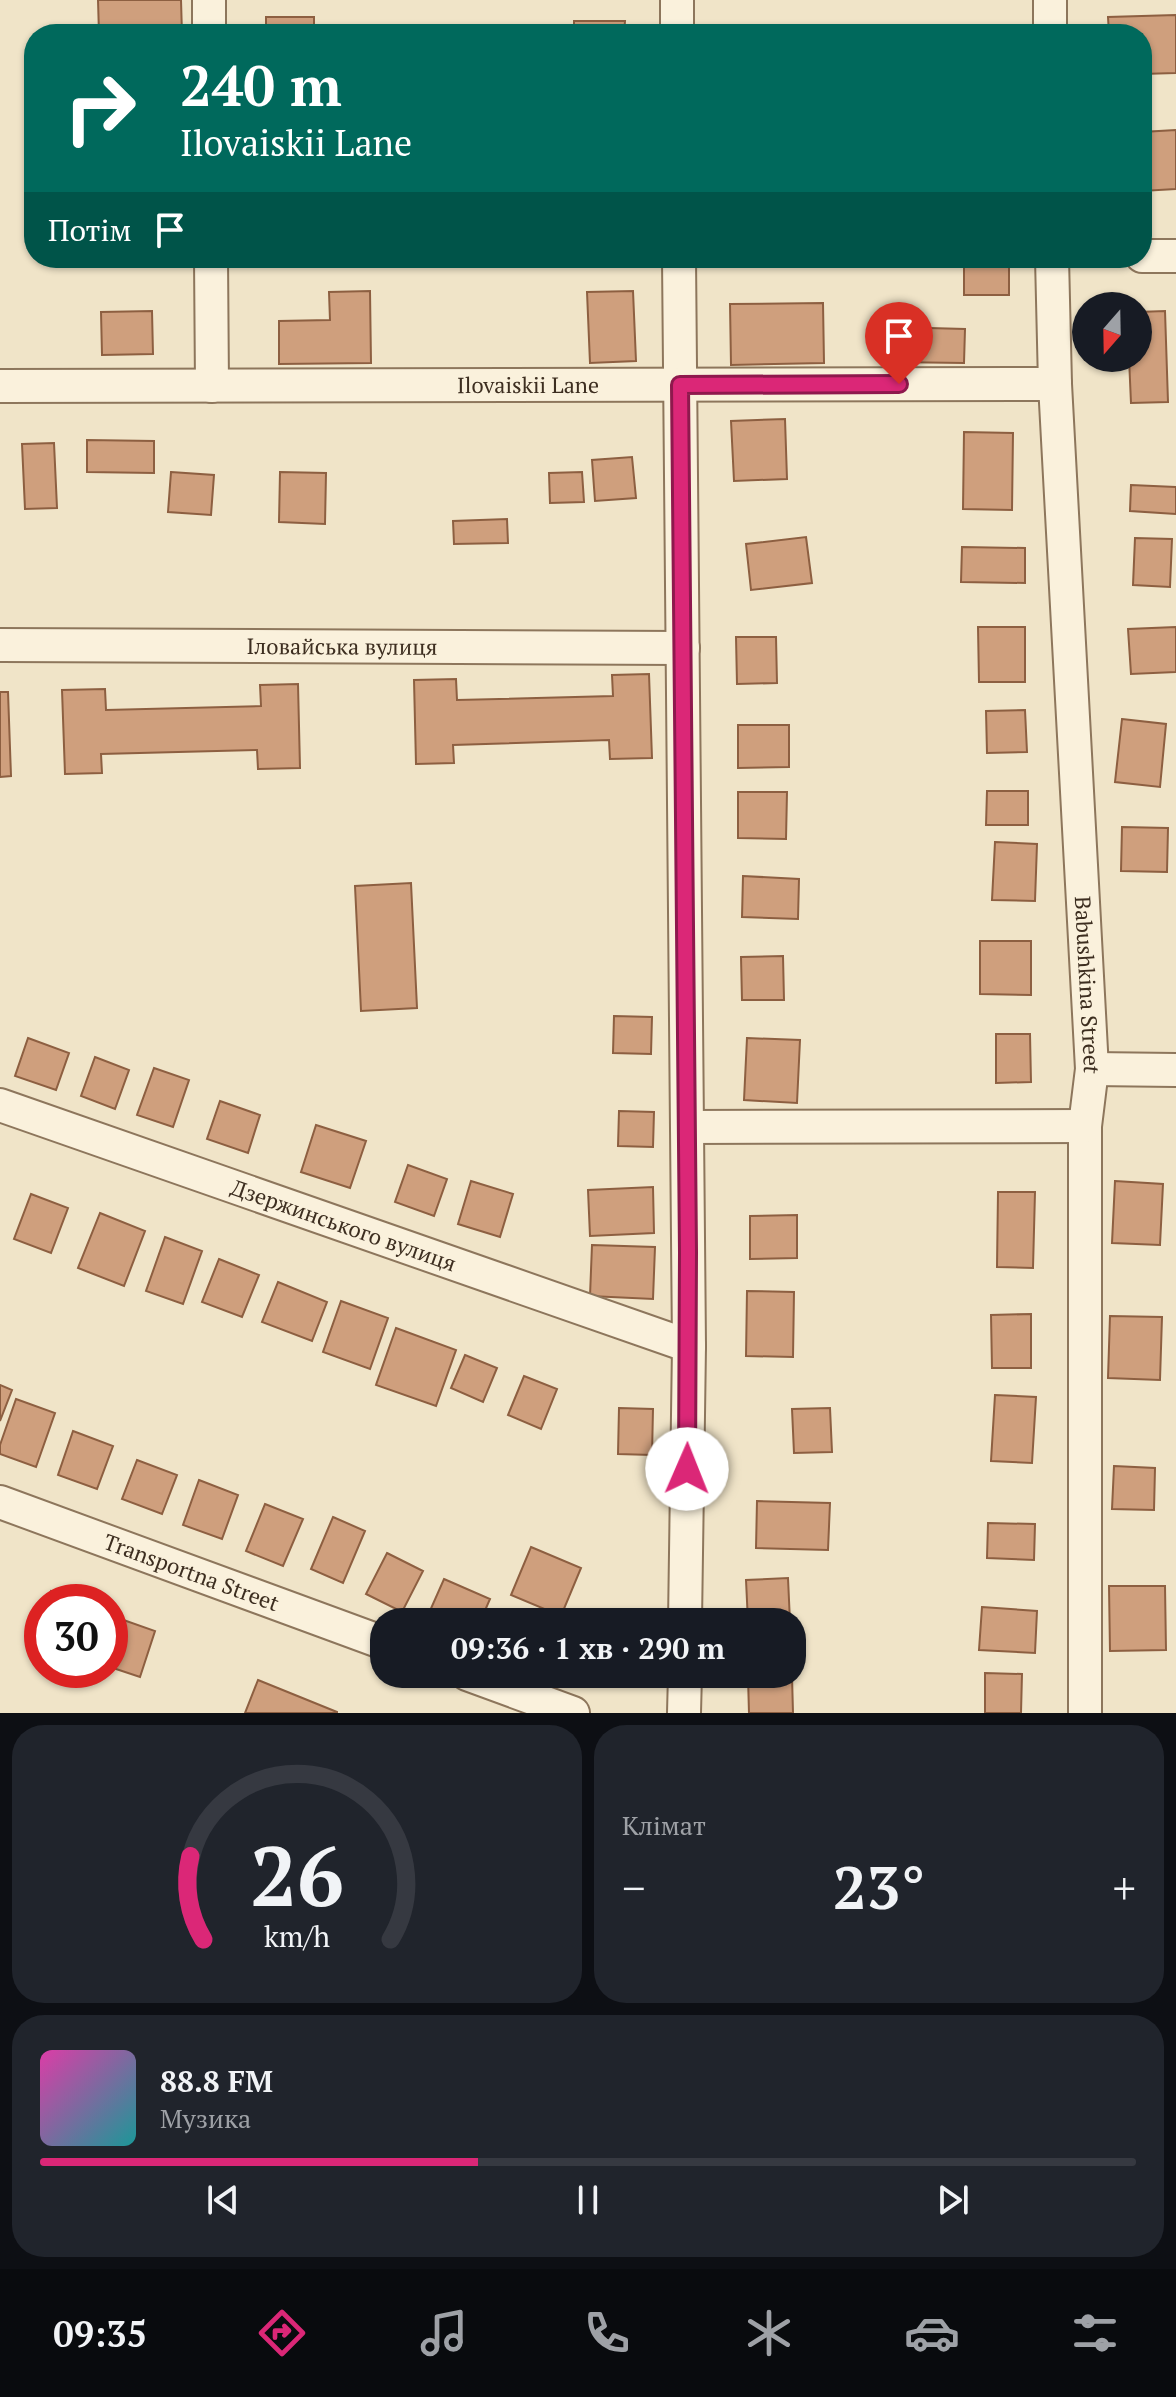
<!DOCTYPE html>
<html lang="uk">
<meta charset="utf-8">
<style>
body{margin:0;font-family:"PT Serif",serif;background:#20242c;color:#f1f3f6;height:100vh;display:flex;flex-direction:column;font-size:30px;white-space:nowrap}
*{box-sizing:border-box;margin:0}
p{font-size:26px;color:#9ea1a6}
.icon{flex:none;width:44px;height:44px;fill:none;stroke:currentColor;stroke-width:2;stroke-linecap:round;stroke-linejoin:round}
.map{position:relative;height:1713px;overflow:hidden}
.sheet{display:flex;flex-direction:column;gap:12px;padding:12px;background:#0d0f14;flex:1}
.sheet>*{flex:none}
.hud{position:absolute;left:24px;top:24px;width:1128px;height:244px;border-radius:32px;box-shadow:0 2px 6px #0004;background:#00695c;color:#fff;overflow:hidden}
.needle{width:52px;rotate:200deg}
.buttons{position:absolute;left:1072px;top:292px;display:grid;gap:16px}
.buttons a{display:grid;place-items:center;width:80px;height:80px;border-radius:50%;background:#171b24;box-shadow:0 2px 6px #0004;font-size:40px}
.speed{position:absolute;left:24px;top:1584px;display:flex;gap:16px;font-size:40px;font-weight:700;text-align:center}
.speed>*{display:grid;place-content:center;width:104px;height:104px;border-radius:50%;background:#171b24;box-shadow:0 2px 6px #0004;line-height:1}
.speed .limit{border:12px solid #d22;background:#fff;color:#111}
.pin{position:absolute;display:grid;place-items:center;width:68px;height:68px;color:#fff;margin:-82px -34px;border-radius:50% 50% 50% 0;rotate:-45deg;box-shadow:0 0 8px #0007}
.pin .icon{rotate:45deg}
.me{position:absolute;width:88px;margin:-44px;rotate:1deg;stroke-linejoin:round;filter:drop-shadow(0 0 6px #0008)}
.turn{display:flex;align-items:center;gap:28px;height:168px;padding:0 24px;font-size:36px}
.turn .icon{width:104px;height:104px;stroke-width:2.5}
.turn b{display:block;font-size:56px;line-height:68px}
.then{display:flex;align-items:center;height:76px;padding:0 24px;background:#0003;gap:16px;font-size:30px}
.big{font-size:60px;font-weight:800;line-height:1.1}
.sheet .card{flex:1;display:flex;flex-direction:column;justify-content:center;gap:12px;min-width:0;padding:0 28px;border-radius:32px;background:#20242c}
.sheet .dial{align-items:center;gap:0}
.dial svg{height:208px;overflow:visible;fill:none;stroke:#363941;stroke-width:7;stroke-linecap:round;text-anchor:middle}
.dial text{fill:#f1f3f6;stroke:none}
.song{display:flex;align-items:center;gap:24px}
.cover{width:96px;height:96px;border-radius:12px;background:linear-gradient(135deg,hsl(320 70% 55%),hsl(180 70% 35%))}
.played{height:8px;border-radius:4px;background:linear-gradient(90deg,#db2777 40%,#363941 40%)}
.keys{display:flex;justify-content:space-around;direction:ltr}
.heat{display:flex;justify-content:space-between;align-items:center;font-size:44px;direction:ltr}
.sheet .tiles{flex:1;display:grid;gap:12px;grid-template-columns:1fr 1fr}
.card:last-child{grid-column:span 2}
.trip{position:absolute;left:370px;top:1608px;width:436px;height:80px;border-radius:32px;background:#171b24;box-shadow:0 2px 6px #0004;font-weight:800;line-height:80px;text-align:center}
.tabs{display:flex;height:128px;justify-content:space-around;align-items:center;background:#090b0e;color:#9ea1a6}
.tabs .icon{width:56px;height:56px}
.tabs .current{color:#db2777}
.tabs b{font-size:36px;color:#f1f3f6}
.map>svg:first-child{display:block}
.building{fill:#cf9f7d;stroke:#8d5f41;stroke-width:2}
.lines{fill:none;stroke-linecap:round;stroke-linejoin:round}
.street-casing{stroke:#8d765c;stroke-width:36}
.street{stroke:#faf1dc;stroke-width:32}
.route-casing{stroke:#8e194d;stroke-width:20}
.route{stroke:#db2777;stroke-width:14}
.labels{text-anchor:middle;stroke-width:8;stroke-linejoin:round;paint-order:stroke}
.street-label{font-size:22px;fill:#3d2e20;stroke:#f7eed8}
</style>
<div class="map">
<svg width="1176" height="1713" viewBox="0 0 1176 1713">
<rect width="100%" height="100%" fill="#f0e4c8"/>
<!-- building -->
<path class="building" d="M98,0H181L182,34H99Z
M1176,15V73L1142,74V34H1109L1108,17Z
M266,17H314V34H266Z
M574,21H625L624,34H574Z
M1176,130V189L1142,191V132Z
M107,258H154L153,266L107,264Z
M964,260H1009V295H964Z
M370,291L371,363L279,364V321L330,320L329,292Z
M633,291L636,361L590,363L587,292Z
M823,303L824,363L731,365L730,304Z
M152,311L153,354L102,355L101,312Z
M1165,311L1168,402L1131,403L1129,358H1138V312Z
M892,327L965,329L964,363L891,362Z
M785,419L787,479L734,481L731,421Z
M964,432L1013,433L1012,510L963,509Z
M87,440L154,441V473L87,472Z
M54,443L57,508L25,509L22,444Z
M632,457L636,498L595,501L592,460Z
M171,472L214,475L211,515L168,512Z
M280,472L326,473L325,524L279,522Z
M582,472L584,502L550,503L549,473Z
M1131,485L1176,487V514L1130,511Z
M507,519L508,543L454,544L453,521Z
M806,537L812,583L751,590L746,544Z
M1135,538L1172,539L1170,587L1133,585Z
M962,547L1025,548V583L961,582Z
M978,627H1025V682H979Z
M1176,627V672L1131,674L1128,629Z
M736,637H776L777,683L737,684Z
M649,674L652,758L610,759L609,740L453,745L454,763L416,764L414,680L456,679L457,700L613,696L612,675Z
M298,684L300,768L258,769L257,750L101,754L102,773L65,774L62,690L105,689L106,710L261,706L260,685Z
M0,692H8L11,776L0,777Z
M1025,710L1027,752L987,753L986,711Z
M1122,719L1166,724L1160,787L1115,782Z
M738,725H789V767L738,768Z
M987,791H1028V825H986Z
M738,792H787L786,839L738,838Z
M1122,827L1168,828L1167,872L1121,871Z
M995,842L1037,844L1035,901L992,900Z
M743,876L799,879L798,919L742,917Z
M411,883L417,1008L361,1011L355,886Z
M980,941H1031V995L980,994Z
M783,956L784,1000H742L741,957Z
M614,1016L652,1017L651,1054L613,1053Z
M996,1034H1030L1031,1082L996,1083Z
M28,1038L69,1053L56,1090L15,1076Z
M747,1038L800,1040L797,1103L744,1100Z
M95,1057L129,1070L115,1109L81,1096Z
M154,1068L189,1080L173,1127L137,1115Z
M220,1101L260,1115L248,1153L207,1139Z
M619,1111L654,1112L653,1147L618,1146Z
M316,1125L366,1141L350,1188L301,1172Z
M408,1165L447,1179L434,1216L395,1202Z
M471,1181L513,1194L500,1237L458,1224Z
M1115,1181L1163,1184L1160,1245L1112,1243Z
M653,1187L654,1233L590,1236L588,1190Z
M998,1192H1035L1033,1268L997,1267Z
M31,1194L68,1208L51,1253L14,1239Z
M100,1213L145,1231L124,1286L78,1268Z
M797,1215V1258L750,1259V1216Z
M165,1237L202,1251L183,1304L146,1291Z
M592,1245L655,1247L653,1299L590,1296Z
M219,1259L259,1275L242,1317L202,1302Z
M278,1282L327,1302L312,1341L262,1322Z
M747,1291L794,1292L793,1357L746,1356Z
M341,1301L388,1318L370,1369L323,1352Z
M1031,1314V1368H992L991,1315Z
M1110,1316L1162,1317L1160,1380L1108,1378Z
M396,1328L456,1350L436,1406L376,1385Z
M465,1355L497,1368L483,1402L451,1388Z
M524,1376L557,1389L541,1429L508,1415Z
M0,1385L12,1390L0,1421Z
M995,1395L1036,1397L1032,1463L991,1461Z
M16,1399L55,1413L36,1467L0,1454V1445Z
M619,1408L653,1409L652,1455L618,1454Z
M830,1408L832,1452L794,1453L792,1409Z
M73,1431L113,1446L97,1489L58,1475Z
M137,1460L177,1475L162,1514L122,1499Z
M1114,1466L1155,1468L1154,1510L1112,1509Z
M199,1480L238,1495L222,1539L183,1525Z
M757,1501L830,1503L828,1550L756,1548Z
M265,1504L303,1519L283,1566L246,1551Z
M333,1517L365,1531L343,1583L311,1569Z
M988,1523L1035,1524L1034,1560L987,1558Z
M531,1547L581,1568L561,1616L511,1595Z
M387,1553L423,1571L402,1612L366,1594Z
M788,1578L790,1622H748L746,1580Z
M444,1579L490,1599L480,1622H425Z
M1109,1586H1165L1166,1650L1110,1651Z
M51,1591L82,1602H47Z
M982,1607L1037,1611L1035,1653L979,1650Z
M115,1617L155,1631L140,1677L110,1667V1633Z
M985,1673L1022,1674L1021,1713H985Z
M792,1676L793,1713H749L748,1677Z
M258,1680L337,1712V1713H245Z"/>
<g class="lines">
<!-- street casing -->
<g class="street-casing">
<g id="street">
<path d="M209,0V34"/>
<path d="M677,0V34"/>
<path d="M1050,0V34"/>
<path d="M1142,256H1176"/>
<path d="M211,258L212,386"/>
<path d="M679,258L689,1346L685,1622"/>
<path id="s1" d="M1052,258L1055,384L1092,1069L1085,1126V1713"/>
<path id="s2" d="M0,386L1055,384"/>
<path id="s3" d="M0,645L683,648"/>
<path d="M1092,1069L1176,1070"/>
<path id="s4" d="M0,1105L689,1346"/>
<path d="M687,1127L1085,1126"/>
<path id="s5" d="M0,1502L384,1643"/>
<path d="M467,1674L573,1713"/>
<path d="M684,1713L685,1674"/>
</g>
</g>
<!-- street -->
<use href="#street" class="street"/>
</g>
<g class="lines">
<!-- route casing -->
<g class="route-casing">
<path id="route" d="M687,1469L688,1252L680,385L899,384"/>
</g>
<!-- route -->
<use href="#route" class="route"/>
</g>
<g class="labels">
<!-- street labels -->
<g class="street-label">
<text dy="8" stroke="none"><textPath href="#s2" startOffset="528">Ilovaiskii Lane</textPath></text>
<text dy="8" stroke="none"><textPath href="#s3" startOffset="342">Іловайська вулиця</textPath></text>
<text dy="8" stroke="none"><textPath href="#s1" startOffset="728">Babushkina Street</textPath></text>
<text dy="8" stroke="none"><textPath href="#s4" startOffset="364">Дзержинського вулиця</textPath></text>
<text dy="8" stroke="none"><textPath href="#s5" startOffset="204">Transportna Street</textPath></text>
</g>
</g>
</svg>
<div class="buttons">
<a><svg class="needle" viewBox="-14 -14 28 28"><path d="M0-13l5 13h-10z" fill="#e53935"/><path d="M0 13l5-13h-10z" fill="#9ea1a6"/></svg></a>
</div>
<div class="speed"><div class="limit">30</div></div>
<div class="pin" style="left:899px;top:384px;background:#d93025"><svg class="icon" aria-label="arrive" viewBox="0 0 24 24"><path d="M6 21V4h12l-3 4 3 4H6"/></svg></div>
<svg class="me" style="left:687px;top:1469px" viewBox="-20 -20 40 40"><circle r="19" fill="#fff"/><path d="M0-13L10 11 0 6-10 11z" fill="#db2777"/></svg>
<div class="trip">09:36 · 1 хв · 290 m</div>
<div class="hud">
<div class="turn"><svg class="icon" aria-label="right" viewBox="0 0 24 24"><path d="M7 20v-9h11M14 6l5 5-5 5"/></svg><div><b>240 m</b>Ilovaiskii Lane</div></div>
<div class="then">Потім<svg class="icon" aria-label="arrive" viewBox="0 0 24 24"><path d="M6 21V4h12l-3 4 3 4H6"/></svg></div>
</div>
</div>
<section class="sheet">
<div class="tiles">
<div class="card dial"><svg viewBox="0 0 100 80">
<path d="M14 69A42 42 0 1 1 86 69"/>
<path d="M14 69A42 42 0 0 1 9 37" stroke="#db2777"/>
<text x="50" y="56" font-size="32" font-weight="700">26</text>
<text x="50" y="72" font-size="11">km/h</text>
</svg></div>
<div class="card"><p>Клімат</p>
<div class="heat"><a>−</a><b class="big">23°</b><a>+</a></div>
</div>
<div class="card">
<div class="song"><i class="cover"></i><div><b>88.8 FM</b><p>Музика</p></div></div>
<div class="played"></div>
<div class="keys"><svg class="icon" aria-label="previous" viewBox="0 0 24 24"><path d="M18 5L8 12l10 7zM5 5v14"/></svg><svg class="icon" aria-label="pause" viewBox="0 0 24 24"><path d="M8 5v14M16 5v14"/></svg><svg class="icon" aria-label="next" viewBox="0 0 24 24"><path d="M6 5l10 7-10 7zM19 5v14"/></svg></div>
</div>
</div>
</section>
<nav class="tabs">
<b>09:35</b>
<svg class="icon current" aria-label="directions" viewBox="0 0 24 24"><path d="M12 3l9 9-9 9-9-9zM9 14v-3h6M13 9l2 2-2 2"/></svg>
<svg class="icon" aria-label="music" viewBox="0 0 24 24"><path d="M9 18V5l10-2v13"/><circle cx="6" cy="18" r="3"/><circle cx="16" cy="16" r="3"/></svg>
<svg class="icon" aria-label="phone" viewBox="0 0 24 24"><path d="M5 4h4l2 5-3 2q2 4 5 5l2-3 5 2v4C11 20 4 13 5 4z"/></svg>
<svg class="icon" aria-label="climate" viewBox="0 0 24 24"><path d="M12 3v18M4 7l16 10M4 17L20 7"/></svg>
<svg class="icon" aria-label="car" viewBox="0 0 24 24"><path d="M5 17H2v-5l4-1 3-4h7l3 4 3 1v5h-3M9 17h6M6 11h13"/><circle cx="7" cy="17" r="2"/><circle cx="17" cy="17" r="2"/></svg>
<svg class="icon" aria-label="filters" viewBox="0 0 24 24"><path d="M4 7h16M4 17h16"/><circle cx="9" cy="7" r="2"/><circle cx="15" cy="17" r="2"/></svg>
</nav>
